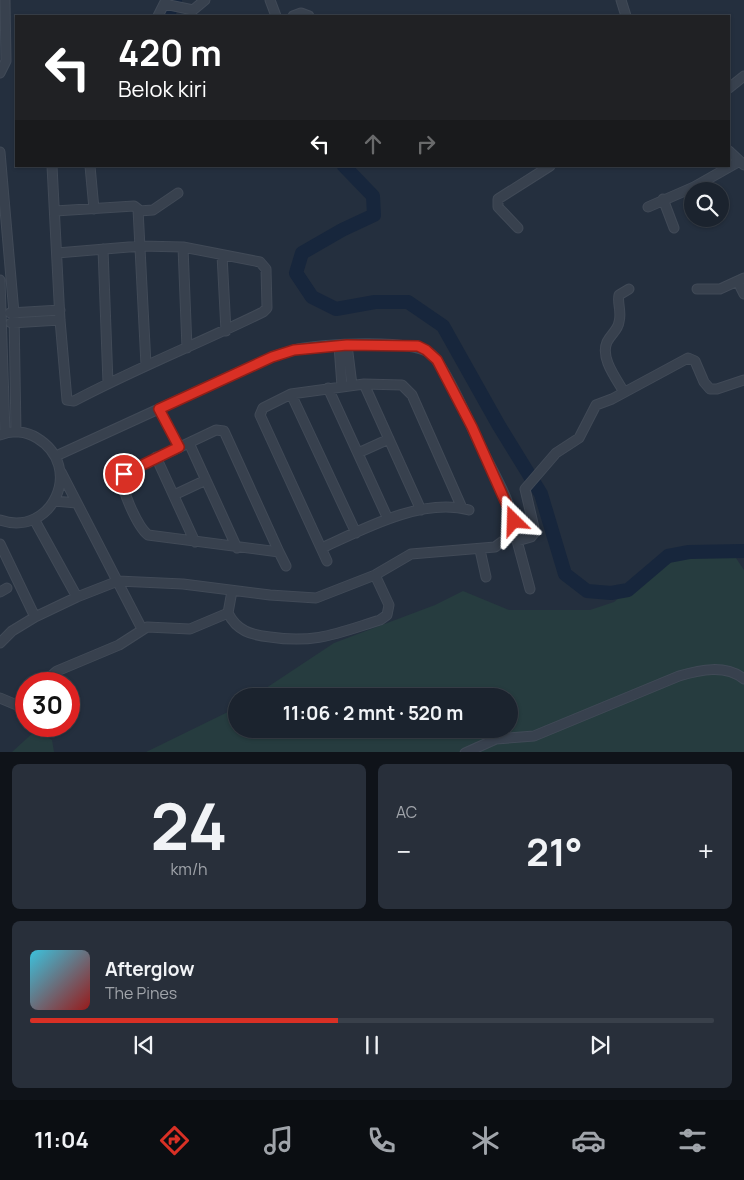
<!DOCTYPE html>
<html lang="id">
<meta charset="utf-8">
<style>
body{margin:0;font-family:Manrope,sans-serif;background:#282f3a;color:#f1f3f6;height:100vh;display:flex;flex-direction:column;font-size:19px;white-space:nowrap}
*{box-sizing:border-box;margin:0}
p{font-size:16px;color:#a0a4aa}
.icon{flex:none;width:28px;height:28px;fill:none;stroke:currentColor;stroke-width:2;stroke-linecap:round;stroke-linejoin:round}
.map{position:relative;height:752px;overflow:hidden}
.drawer{display:flex;flex-direction:column;gap:12px;padding:12px;background:#0f1319;flex:1}
.drawer>*{flex:none}
.top-card{position:absolute;left:15px;top:15px;width:715px;height:152px;border-radius:0px;box-shadow:0 1px 4px #0004,0 0 0 1px #39404a;background:#202124;color:#fff;overflow:hidden}
.buttons{position:absolute;left:684px;top:182px;display:grid;gap:10px}
.buttons a{display:grid;place-items:center;width:45px;height:45px;border-radius:50%;background:#1b232e;box-shadow:0 1px 4px #0004,0 0 0 1px #39404a;font-size:25px}
.speed{position:absolute;left:15px;top:672px;display:flex;gap:10px;font-size:25px;font-weight:700;text-align:center}
.speed>*{display:grid;place-content:center;width:65px;height:65px;border-radius:50%;background:#1b232e;box-shadow:0 1px 4px #0004,0 0 0 1px #39404a;line-height:1}
.speed .limit{border:8px solid #d22;background:#fff;color:#111}
.pin{position:absolute;display:grid;place-items:center;width:42px;height:42px;color:#fff;margin:-21px;border:2px solid #fff;border-radius:50%;box-shadow:0 1px 5px #0007}
.me{position:absolute;width:55px;margin:-28px;rotate:338deg;stroke-linejoin:round;filter:drop-shadow(0 0 4px #0008)}
.turn{display:flex;align-items:center;gap:18px;height:105px;padding:0 20px;font-size:22px}
.turn .icon{width:65px;height:65px;stroke-width:2.5}
.turn b{display:block;font-size:35px;line-height:42px}
.lanes{display:flex;align-items:center;height:48px;padding:0 20px;background:#0003;justify-content:center;gap:25px;direction:ltr}
.lanes .off{opacity:.35}
.big{font-size:38px;font-weight:700;line-height:1.1}
.drawer .card{flex:1;display:flex;flex-direction:column;justify-content:center;gap:8px;min-width:0;padding:0 18px;border-radius:8px;background:#282f3a}
.drawer .dial{align-items:center;gap:0}
.dial b{font-size:65px;line-height:1}
.song{display:flex;align-items:center;gap:15px}
.cover{width:60px;height:60px;border-radius:8px;background:linear-gradient(135deg,hsl(190 70% 55%),hsl(0 70% 35%))}
.played{height:5px;border-radius:2px;background:linear-gradient(90deg,#d93025 45%,#39404a 45%)}
.keys{display:flex;justify-content:space-around;direction:ltr}
.heat{display:flex;justify-content:space-between;align-items:center;font-size:28px;direction:ltr}
.drawer .tiles{flex:1;display:grid;gap:12px;grid-template-columns:1fr 1fr}
.card:last-child{grid-column:span 2}
.trip{position:absolute;left:228px;top:688px;width:290px;height:50px;border-radius:25px;background:#1b232e;box-shadow:0 1px 4px #0004,0 0 0 1px #39404a;font-weight:700;line-height:50px;text-align:center}
.tab-bar{display:flex;height:80px;justify-content:space-around;align-items:center;background:#0b0e12;color:#a0a4aa}
.tab-bar .icon{width:35px;height:35px}
.tab-bar .selected{color:#d93025}
.tab-bar b{font-size:22px;color:#f1f3f6}
.map>svg:first-child{display:block}
.green{fill:#263c3f}
.lines{fill:none;stroke-linecap:round;stroke-linejoin:round}
.river{stroke:#17263c;stroke-width:14}
.minor-casing{stroke:#414a57;stroke-width:11}
.minor{stroke:#38414e;stroke-width:9}
.route-casing{stroke:#8d1f18;stroke-width:12}
.route{stroke:#d93025;stroke-width:9}
</style>
<div class="map">
<svg width="744" height="753" viewBox="0 0 744 753">
<rect width="100%" height="100%" fill="#242f3e"/>
<!-- green -->
<path class="green" d="M689,552H732L744,570V752L144,753L236,708V729H509V696H254L334,643L435,605L463,591L509,610H590L614,602L668,556Z
M36,730L52,740L54,752H12Z"/>
<g class="lines">
<!-- river -->
<path class="river" d="M167,16L175,0
M344,166L373,196L374,215L342,230L302,253L296,273L312,297L336,309L375,302H408L443,326L498,424L541,494L565,574L587,591L611,593L628,590L668,556L689,552L744,551"/>
<!-- minor casing -->
<g class="minor-casing">
<path id="minor" d="M270,0L276,16
M621,0L626,16
M165,4L193,10L205,0
M158,16L166,0
M293,16L301,13L309,16
M0,73L6,61L5,0
M729,88L744,76
M729,151L744,165
M0,152L14,313L16,432
M52,166L60,320L67,400L74,401C136,368 200,343 263,312L267,308L266,269L260,262L183,247L141,246L57,253
M90,166L94,209
M663,199L674,228
M648,207L694,187L738,162
M55,211L134,206L138,209L146,365
M139,211L153,210L178,193
M518,228L498,207V199L550,166
M183,247L187,348
M103,249L108,383
M222,255L226,331
M0,280L5,433
M738,282L744,294
M697,289H720L744,278
M10,313L60,310
M11,323L60,320
M347,345L352,385
M339,346L342,386
M364,384L421,510
M328,388L388,519
M624,392C616,378 600,358 607,342C611,334 618,330 619,322C622,312 617,303 619,295L629,289
M291,394L356,533
M159,409L179,447
M0,435C12,430 26,431 37,438C85,467 52,538 0,520
M189,443L237,548
M358,453L389,439
M156,457L195,542
M61,472L142,629
M174,495L206,480
M54,501L77,503
M34,519L77,597
M516,537L530,589
M517,541L531,537L535,532L525,489L556,453L579,438L596,405L612,399L688,358L695,361L704,382L710,389H717L744,380
M0,544L35,617
M322,548C363,529 423,497 469,510
M480,550L486,577
M279,552L224,431L216,430L123,474C118,485 138,527 148,535L279,552L286,566
M327,561L260,415L263,408L291,394L364,384L402,385L412,395L462,508
M232,591L228,613C237,631 251,635 270,637C315,644 338,633 380,620L387,615L389,605L375,575
M0,592L7,588
M0,643L12,631L35,617L77,597L118,581L183,584L270,595L316,598L375,575L411,554L495,547L507,538L514,528C513,504 491,469 481,447C472,428 445,366 431,354C413,338 318,344 294,350C286,352 279,355 272,357L56,456
M42,684L57,671L119,645L147,627L190,629L228,613
M0,698L19,706L26,704
M465,753L496,739L534,736L679,676C700,670 725,664 744,679"/>
</g>
<!-- minor -->
<use href="#minor" class="minor"/>
</g>
<g class="lines">
<!-- route casing -->
<g class="route-casing">
<path id="route" d="M124,474L179,447L159,409L272,357L294,350L347,345L418,346L426,350L437,360L472,427L514,521"/>
</g>
<!-- route -->
<use href="#route" class="route"/>
</g>
</svg>
<div class="buttons">
<a><svg class="icon" aria-label="search" viewBox="0 0 24 24"><circle cx="10" cy="10" r="6"/><path d="M15 15l6 6"/></svg></a>
</div>
<div class="speed"><div class="limit">30</div></div>
<div class="pin" style="left:124px;top:474px;background:#d93025"><svg class="icon" aria-label="arrive" viewBox="0 0 24 24"><path d="M6 21V4h12l-3 4 3 4H6"/></svg></div>
<svg class="me" style="left:514px;top:521px" viewBox="-20 -20 40 40"><path d="M0-17L14 15 0 8-14 15z" fill="#d93025" stroke="#fff" stroke-width="4"/></svg>
<div class="trip">11:06 · 2 mnt · 520 m</div>
<div class="top-card">
<div class="turn"><svg class="icon" aria-label="left" viewBox="0 0 24 24"><path d="M17 20v-9H6M10 6l-5 5 5 5"/></svg><div><b>420 m</b>Belok kiri</div></div>
<div class="lanes"><svg class="icon" aria-label="left" viewBox="0 0 24 24"><path d="M17 20v-9H6M10 6l-5 5 5 5"/></svg><svg class="icon off" aria-label="ahead" viewBox="0 0 24 24"><path d="M12 20V5M6 11l6-6 6 6"/></svg><svg class="icon off" aria-label="right" viewBox="0 0 24 24"><path d="M7 20v-9h11M14 6l5 5-5 5"/></svg></div>
</div>
</div>
<section class="drawer">
<div class="tiles">
<div class="card dial"><b>24</b><p>km/h</p></div>
<div class="card"><p>AC</p>
<div class="heat"><a>−</a><b class="big">21°</b><a>+</a></div>
</div>
<div class="card">
<div class="song"><i class="cover"></i><div><b>Afterglow</b><p>The Pines</p></div></div>
<div class="played"></div>
<div class="keys"><svg class="icon" aria-label="previous" viewBox="0 0 24 24"><path d="M18 5L8 12l10 7zM5 5v14"/></svg><svg class="icon" aria-label="pause" viewBox="0 0 24 24"><path d="M8 5v14M16 5v14"/></svg><svg class="icon" aria-label="next" viewBox="0 0 24 24"><path d="M6 5l10 7-10 7zM19 5v14"/></svg></div>
</div>
</div>
</section>
<nav class="tab-bar">
<b>11:04</b>
<svg class="icon selected" aria-label="directions" viewBox="0 0 24 24"><path d="M12 3l9 9-9 9-9-9zM9 14v-3h6M13 9l2 2-2 2"/></svg>
<svg class="icon" aria-label="music" viewBox="0 0 24 24"><path d="M9 18V5l10-2v13"/><circle cx="6" cy="18" r="3"/><circle cx="16" cy="16" r="3"/></svg>
<svg class="icon" aria-label="phone" viewBox="0 0 24 24"><path d="M5 4h4l2 5-3 2q2 4 5 5l2-3 5 2v4C11 20 4 13 5 4z"/></svg>
<svg class="icon" aria-label="climate" viewBox="0 0 24 24"><path d="M12 3v18M4 7l16 10M4 17L20 7"/></svg>
<svg class="icon" aria-label="car" viewBox="0 0 24 24"><path d="M5 17H2v-5l4-1 3-4h7l3 4 3 1v5h-3M9 17h6M6 11h13"/><circle cx="7" cy="17" r="2"/><circle cx="17" cy="17" r="2"/></svg>
<svg class="icon" aria-label="filters" viewBox="0 0 24 24"><path d="M4 7h16M4 17h16"/><circle cx="9" cy="7" r="2"/><circle cx="15" cy="17" r="2"/></svg>
</nav>
